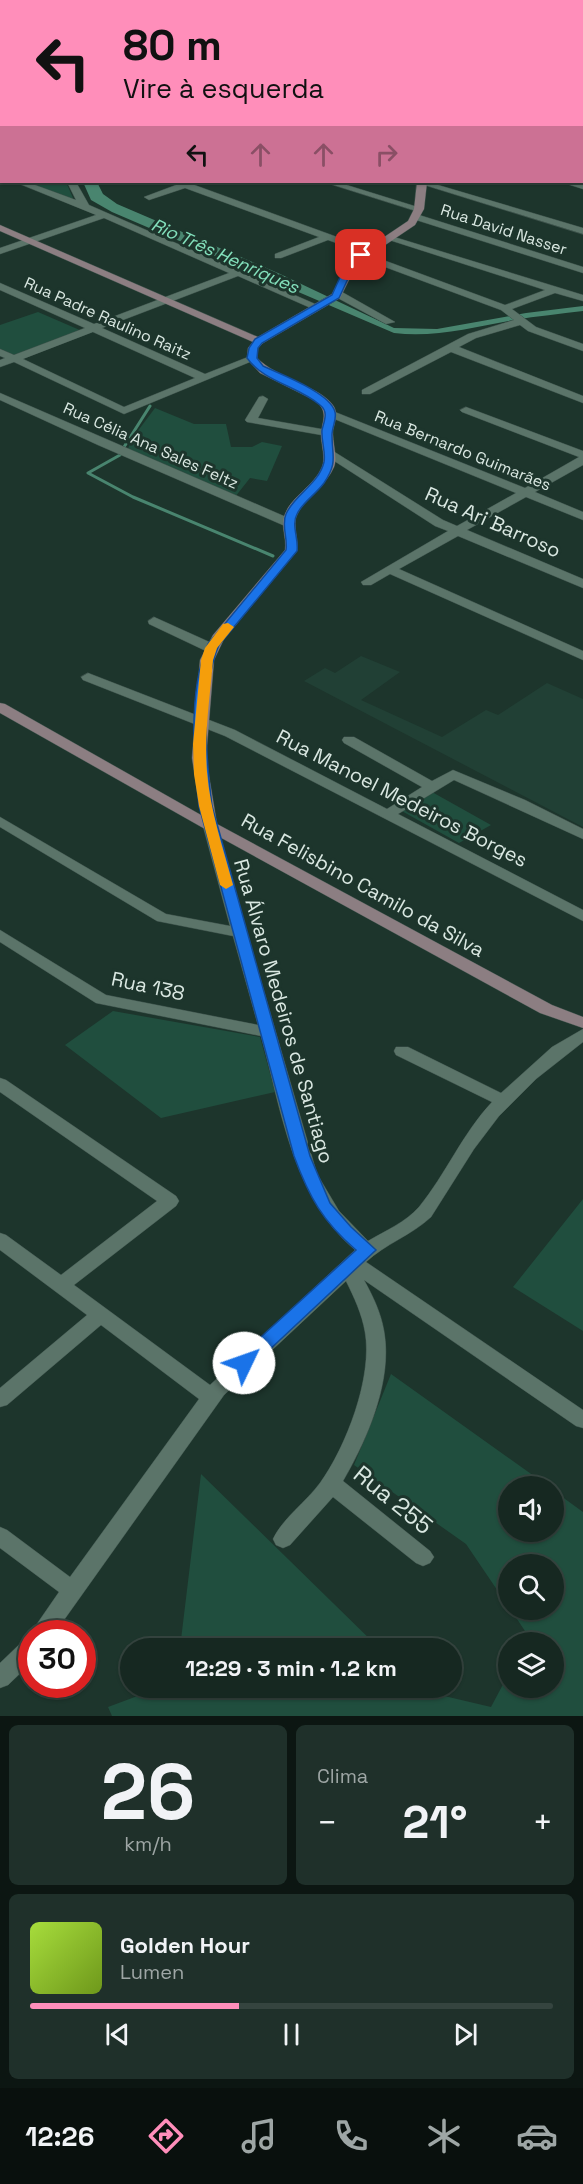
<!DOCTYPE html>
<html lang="pt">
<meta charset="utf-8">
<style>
body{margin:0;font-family:"Space Grotesk",sans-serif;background:#1f302a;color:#f1f3f6;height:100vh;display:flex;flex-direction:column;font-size:22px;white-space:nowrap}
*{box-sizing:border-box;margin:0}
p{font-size:20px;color:#9ea6a5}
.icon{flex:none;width:33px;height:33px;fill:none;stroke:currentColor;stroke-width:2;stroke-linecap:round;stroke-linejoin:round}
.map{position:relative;height:1716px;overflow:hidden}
.side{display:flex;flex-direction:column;gap:9px;padding:9px;background:#0c1612;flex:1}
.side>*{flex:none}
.guide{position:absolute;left:0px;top:0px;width:584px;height:183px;box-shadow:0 2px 4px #0004,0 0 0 2px #35443f;background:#ff8eba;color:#111;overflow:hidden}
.buttons{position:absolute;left:498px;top:1476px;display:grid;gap:12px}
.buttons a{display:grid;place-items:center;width:66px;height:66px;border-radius:50%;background:#162821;box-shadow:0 2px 4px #0004,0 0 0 2px #35443f;font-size:30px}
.speed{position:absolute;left:18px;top:1620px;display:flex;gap:12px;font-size:30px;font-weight:700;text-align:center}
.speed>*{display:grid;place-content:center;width:78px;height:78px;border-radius:50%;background:#162821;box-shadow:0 2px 4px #0004,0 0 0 2px #35443f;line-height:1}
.speed .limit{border:9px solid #d22;background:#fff;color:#111}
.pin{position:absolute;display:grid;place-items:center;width:51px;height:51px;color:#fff;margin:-26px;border-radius:12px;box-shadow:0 3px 9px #0006}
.me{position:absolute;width:66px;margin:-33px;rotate:48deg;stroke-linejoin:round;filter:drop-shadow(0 0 4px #0008)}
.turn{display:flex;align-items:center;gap:21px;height:126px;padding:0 24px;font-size:27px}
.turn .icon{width:78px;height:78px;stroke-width:2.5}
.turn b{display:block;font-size:42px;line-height:51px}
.lanes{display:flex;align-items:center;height:57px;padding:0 24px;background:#0003;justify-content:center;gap:30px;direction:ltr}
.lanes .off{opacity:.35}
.big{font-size:45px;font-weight:700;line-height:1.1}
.side .widget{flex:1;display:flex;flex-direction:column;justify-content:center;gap:9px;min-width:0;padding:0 21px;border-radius:9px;background:#1f302a}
.side .dial{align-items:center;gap:0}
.dial b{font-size:78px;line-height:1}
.song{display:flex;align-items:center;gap:18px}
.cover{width:72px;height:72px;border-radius:9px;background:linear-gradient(135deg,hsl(80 70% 55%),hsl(80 70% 35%))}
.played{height:6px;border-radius:3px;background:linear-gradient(90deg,#ff8eba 40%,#35443f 40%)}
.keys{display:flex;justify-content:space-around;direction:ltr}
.heat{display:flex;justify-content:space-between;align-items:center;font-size:33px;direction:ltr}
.side .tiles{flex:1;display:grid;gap:9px;grid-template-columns:1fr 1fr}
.widget:last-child{grid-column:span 2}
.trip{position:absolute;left:120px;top:1638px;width:342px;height:60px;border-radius:30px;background:#162821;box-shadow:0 2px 4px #0004,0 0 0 2px #35443f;font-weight:700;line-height:60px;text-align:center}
.tabs{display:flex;height:96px;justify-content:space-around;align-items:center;background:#09100d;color:#9ea6a5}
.tabs .icon{width:42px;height:42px}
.tabs .current{color:#ff8eba}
.tabs b{font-size:27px;color:#f1f3f6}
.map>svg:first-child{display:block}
.built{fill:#214035}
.green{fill:#204e3e}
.water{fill:#49856f}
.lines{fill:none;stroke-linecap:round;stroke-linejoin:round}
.stream{stroke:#49856f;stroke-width:3}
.street-casing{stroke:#3c514a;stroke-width:1}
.secondary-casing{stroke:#3c514a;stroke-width:1}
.primary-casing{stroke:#3c514a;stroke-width:1}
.highway-casing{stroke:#3c514a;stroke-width:2}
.street{fill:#5b7469;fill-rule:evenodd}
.secondary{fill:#8c7e82;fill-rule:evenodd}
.primary{fill:#bc879b;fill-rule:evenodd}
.highway{fill:#fd94bc;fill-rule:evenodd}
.route{fill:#1a73e8;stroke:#114b97;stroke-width:1.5}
.slow{fill:#f59e0b}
.labels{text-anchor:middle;stroke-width:6;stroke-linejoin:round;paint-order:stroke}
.far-street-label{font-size:16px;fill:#dae8e2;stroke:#1d352c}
.far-water-label{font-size:18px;font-style:italic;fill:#83e0bc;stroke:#1d352c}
.street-label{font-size:20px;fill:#dae8e2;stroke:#1d352c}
.near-street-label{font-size:24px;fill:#dae8e2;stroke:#1d352c}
</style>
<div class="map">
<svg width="583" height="1716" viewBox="0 0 583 1716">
<rect width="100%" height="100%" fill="#1d352c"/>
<!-- built -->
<path class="built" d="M361,656L400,672L361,700L442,737L486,710L498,715L547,683L583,699V827L304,681L325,668L335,673Z"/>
<!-- green -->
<path class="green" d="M26,182H66L73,198H67Z
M38,312L82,331L15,356L0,349V325Z
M155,408L194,424H226L231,447H252L262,442L282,446L267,481L250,478L235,497L128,449L131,440Z
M432,792L491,825L459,843L400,810Z
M113,1011L260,1037L275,1092L161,1118L65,1045Z
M583,1199V1331L513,1287Z
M391,1374L548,1486H508V1532H554V1491L583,1512V1716H112L108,1707L159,1688H419L423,1691L491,1707L508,1675V1688H554V1642H526L529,1637L511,1610H554V1564H508V1606L466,1544L354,1465Z
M201,1474L379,1648H180Z"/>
<!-- water -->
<path class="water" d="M83,182H97L103,194L117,204L278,273L394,328L437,329L526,313L583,306V311C560,314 537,316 514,320C474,327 435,338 394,333L112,212L91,200Z"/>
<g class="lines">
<!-- stream -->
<path class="stream" d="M124,447L150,406
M120,455L88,473L133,497L273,556"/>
<!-- street casing -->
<g class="street-casing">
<path id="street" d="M115,0H123V2H116Z
M178,0H186V2H179Z
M243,0H251L252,2H244Z
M307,0H315L316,2H308Z
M0,128H2V134H0Z
M0,158H2V164H0Z
M0,171H2V177H0Z
M15,182H27L76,200L67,182H76L89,205L322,307L313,309L238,276L102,328L205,374L248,357H256L257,359L124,414L14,362L0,367V360L5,358L0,356V349L14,355L85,328L0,290V283L94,324L229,273L104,218L0,254V248L96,215ZM93,332L195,378L124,407L23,359Z
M171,182L189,183L370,249L372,251L367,254L505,305L545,290L383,238L391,236L583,295V301L555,293L512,309L536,327L583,344V351L528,331L520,325L476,338L459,347L583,396V403L451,352L370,394H362V390L468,334L514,320L501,310L358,257L356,255L361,252L328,240L281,258H275V254L319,237L185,188L149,200L144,197L176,185Z
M324,182H337L424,209L416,211Z
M415,182H428L583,228V234Z
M565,182L583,183V189L567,184Z
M416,214L583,267V273L413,219L411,217Z
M334,292H342L395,322L386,324L334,296Z
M0,393L293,520L295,523L289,527L285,526L98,445L0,400Z
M263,396L268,399L258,418L327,430L333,433L327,436L247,422L245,420L259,397Z
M466,407L583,451V465L535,492L583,512V520L526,497L467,530L583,579V588L458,536L399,569L583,651V660L390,574L371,585H363L361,582L448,531L435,526L325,455V451H333L443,520L457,526L516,493L327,416V412H335L525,488L579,457L462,412L460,410Z
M154,617L216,645L218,648L211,652L206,651L149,624L148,621Z
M88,673L235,730L387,809L422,787L344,743L342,740L344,737H354L432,781L453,770L525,800L583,829V839L454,780L398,814L583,910V921L225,736L83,680L81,677Z
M0,817L166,914L230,926L203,826L205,823H215L317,1174L339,1211L368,1241C385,1231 406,1222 419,1207C446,1174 462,1134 492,1102L396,1055L394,1051L396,1047H408L501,1093L552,1047L583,1029V1042L536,1079L499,1116L474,1149L431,1217C412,1235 385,1244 366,1262L583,1410V1428L576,1426L364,1280C373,1296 381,1313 384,1331C393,1381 367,1440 343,1481L430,1551L434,1557L430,1563L423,1566L416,1563L333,1497L290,1545L283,1548L276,1545L273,1539C283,1518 306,1502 320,1483C346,1447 373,1377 365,1332C362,1314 354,1297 346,1281L224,1395L54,1634H32V1637L30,1634L59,1592L0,1548V1527L7,1530L70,1577L199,1399L101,1325L7,1405L0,1407V1388L87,1315L0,1250V1233L6,1235L61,1275L157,1201L0,1092V1078L6,1080L176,1196L179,1201L176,1206L74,1285L210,1385L355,1250C292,1196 282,1112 261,1036L96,1003L0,942V930L106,995L258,1025L233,936L157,921L0,827Z
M32,1638V1662L8,1685L0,1688V1663L24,1640Z"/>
</g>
<!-- secondary casing -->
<g class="secondary-casing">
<path id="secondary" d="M582,73H583V78H582Z
M582,104H583V110H582Z
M582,137L583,138V144L582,143Z
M417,182H427L424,209L415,225L357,264L340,298L263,343L258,348L257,358C277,378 318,386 332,404C339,412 335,421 333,430C332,442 338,457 334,467C326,486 304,498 297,515C292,525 299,539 297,551L224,639L214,660L206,758L217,824L552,1005L583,1017V1028L540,1013L205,829L0,713V703L5,704L201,815L192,758L200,660L213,635L285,550C287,538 280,526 285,514C291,497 315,485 322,467C326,458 321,444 321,435C322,420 329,413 316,401L260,373L247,359L248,348L253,342L0,231V225L258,337L332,294L350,260L408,221L414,209Z"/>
</g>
<!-- primary casing -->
<g class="primary-casing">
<path id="primary" d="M381,0H403L379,2Z
M561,0H581L559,2Z
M0,33H2V37H0Z
M0,49H2V53H0Z"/>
</g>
<!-- highway casing -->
<g class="highway-casing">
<path id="highway" d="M443,0H467L442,2Z
M496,0H520L495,2Z
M2,37V43L0,44V38Z"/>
</g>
<!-- street -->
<use href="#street" class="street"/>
<!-- secondary -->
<use href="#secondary" class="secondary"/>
<!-- primary -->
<use href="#primary" class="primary"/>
<!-- highway -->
<use href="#highway" class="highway"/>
</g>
<!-- route -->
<path class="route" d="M358,253L366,255L354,266L339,298L262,343L258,348L257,358L263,366C280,374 331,393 335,412C337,419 332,427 332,435C332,457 338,462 324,483C316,494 302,503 297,514C291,525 299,539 297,551L219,645C200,689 206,758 212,806L310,1156L330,1203L351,1227L376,1250L250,1368L244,1370L238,1368L235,1363L238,1358L356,1250C323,1222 309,1197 294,1156L199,806C193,757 188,689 208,644L286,550C288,538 281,525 286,514C294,495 319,484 324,462C326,452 321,441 322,430C324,421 329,412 320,405C298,386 264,382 247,358L249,348L255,339L332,295L346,264Z"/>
<!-- slow -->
<path class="slow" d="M228,623L234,627L217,648L213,660C210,697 204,734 207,772C210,810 223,848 233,885L226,889L220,885L199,806L194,774L193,744L201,660L205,648L223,624Z"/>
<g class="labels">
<!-- far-street labels -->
<g class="far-street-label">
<text transform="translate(504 229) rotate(18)" y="6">Rua David Nasser</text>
<text transform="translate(108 318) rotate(24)" y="6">Rua Padre Raulino Raitz</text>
<text transform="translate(151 445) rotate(24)" y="6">Rua Célia Ana Sales Feltz</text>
<text transform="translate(463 450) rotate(22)" y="6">Rua Bernardo Guimarães</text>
</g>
<!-- far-water labels -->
<g class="far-water-label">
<text transform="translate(225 256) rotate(24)" y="6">Rio Três Henriques</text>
</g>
<!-- street labels -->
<g class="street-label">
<text transform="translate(493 522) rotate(24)" y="7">Rua Ari Barroso</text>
<text transform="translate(402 798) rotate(27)" y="7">Rua Manoel Medeiros Borges</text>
<text transform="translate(363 885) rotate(29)" y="7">Rua Felisbino Camilo da Silva</text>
<text transform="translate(148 986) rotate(12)" y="7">Rua 138</text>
<text transform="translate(284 1011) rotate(74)" y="7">Rua Álvaro Medeiros de Santiago</text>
</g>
<!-- near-street labels -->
<g class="near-street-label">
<text transform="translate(393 1500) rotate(39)" y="8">Rua 255</text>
</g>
</g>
</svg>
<div class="buttons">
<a><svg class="icon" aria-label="sound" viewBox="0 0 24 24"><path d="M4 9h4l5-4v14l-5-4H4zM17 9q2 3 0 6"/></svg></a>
<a><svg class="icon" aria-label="search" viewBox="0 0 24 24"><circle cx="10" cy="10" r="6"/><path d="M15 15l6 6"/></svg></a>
<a><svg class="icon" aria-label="layers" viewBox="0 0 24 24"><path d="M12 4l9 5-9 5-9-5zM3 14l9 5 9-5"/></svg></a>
</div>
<div class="speed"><div class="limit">30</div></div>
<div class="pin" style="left:361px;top:255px;background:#d93025"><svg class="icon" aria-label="arrive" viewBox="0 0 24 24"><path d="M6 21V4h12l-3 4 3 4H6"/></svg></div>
<svg class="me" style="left:244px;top:1363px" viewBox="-20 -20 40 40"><circle r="19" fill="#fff"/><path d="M0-13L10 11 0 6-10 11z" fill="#1a73e8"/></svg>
<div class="trip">12:29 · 3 min · 1.2 km</div>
<div class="guide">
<div class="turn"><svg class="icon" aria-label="left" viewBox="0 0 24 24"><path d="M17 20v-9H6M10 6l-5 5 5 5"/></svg><div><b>80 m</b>Vire à esquerda</div></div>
<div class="lanes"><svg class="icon" aria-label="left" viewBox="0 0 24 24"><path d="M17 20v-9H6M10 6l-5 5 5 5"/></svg><svg class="icon off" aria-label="ahead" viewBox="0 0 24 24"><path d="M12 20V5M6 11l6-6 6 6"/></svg><svg class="icon off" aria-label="ahead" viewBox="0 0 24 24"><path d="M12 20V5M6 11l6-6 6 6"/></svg><svg class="icon off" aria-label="right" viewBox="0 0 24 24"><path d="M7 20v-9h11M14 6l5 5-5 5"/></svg></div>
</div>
</div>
<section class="side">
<div class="tiles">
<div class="widget dial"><b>26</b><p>km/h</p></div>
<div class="widget"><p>Clima</p>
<div class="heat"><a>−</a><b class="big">21°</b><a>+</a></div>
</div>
<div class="widget">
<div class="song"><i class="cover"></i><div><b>Golden Hour</b><p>Lumen</p></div></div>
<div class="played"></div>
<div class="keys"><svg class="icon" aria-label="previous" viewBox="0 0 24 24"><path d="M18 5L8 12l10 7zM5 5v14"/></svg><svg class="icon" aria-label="pause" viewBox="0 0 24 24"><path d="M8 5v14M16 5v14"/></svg><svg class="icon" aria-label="next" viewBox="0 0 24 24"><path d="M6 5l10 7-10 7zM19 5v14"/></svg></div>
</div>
</div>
</section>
<nav class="tabs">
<b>12:26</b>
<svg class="icon current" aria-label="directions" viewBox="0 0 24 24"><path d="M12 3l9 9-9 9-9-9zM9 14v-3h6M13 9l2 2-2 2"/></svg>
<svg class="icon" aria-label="music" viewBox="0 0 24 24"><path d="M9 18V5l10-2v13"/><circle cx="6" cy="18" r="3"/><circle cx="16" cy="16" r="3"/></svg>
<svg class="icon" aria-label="phone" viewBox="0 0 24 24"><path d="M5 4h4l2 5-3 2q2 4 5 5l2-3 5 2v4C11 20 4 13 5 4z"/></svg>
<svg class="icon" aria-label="climate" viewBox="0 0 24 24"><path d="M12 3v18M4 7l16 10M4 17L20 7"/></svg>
<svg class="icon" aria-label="car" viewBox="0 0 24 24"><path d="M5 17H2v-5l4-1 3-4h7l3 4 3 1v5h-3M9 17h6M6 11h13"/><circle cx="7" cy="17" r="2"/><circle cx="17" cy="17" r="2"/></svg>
</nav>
